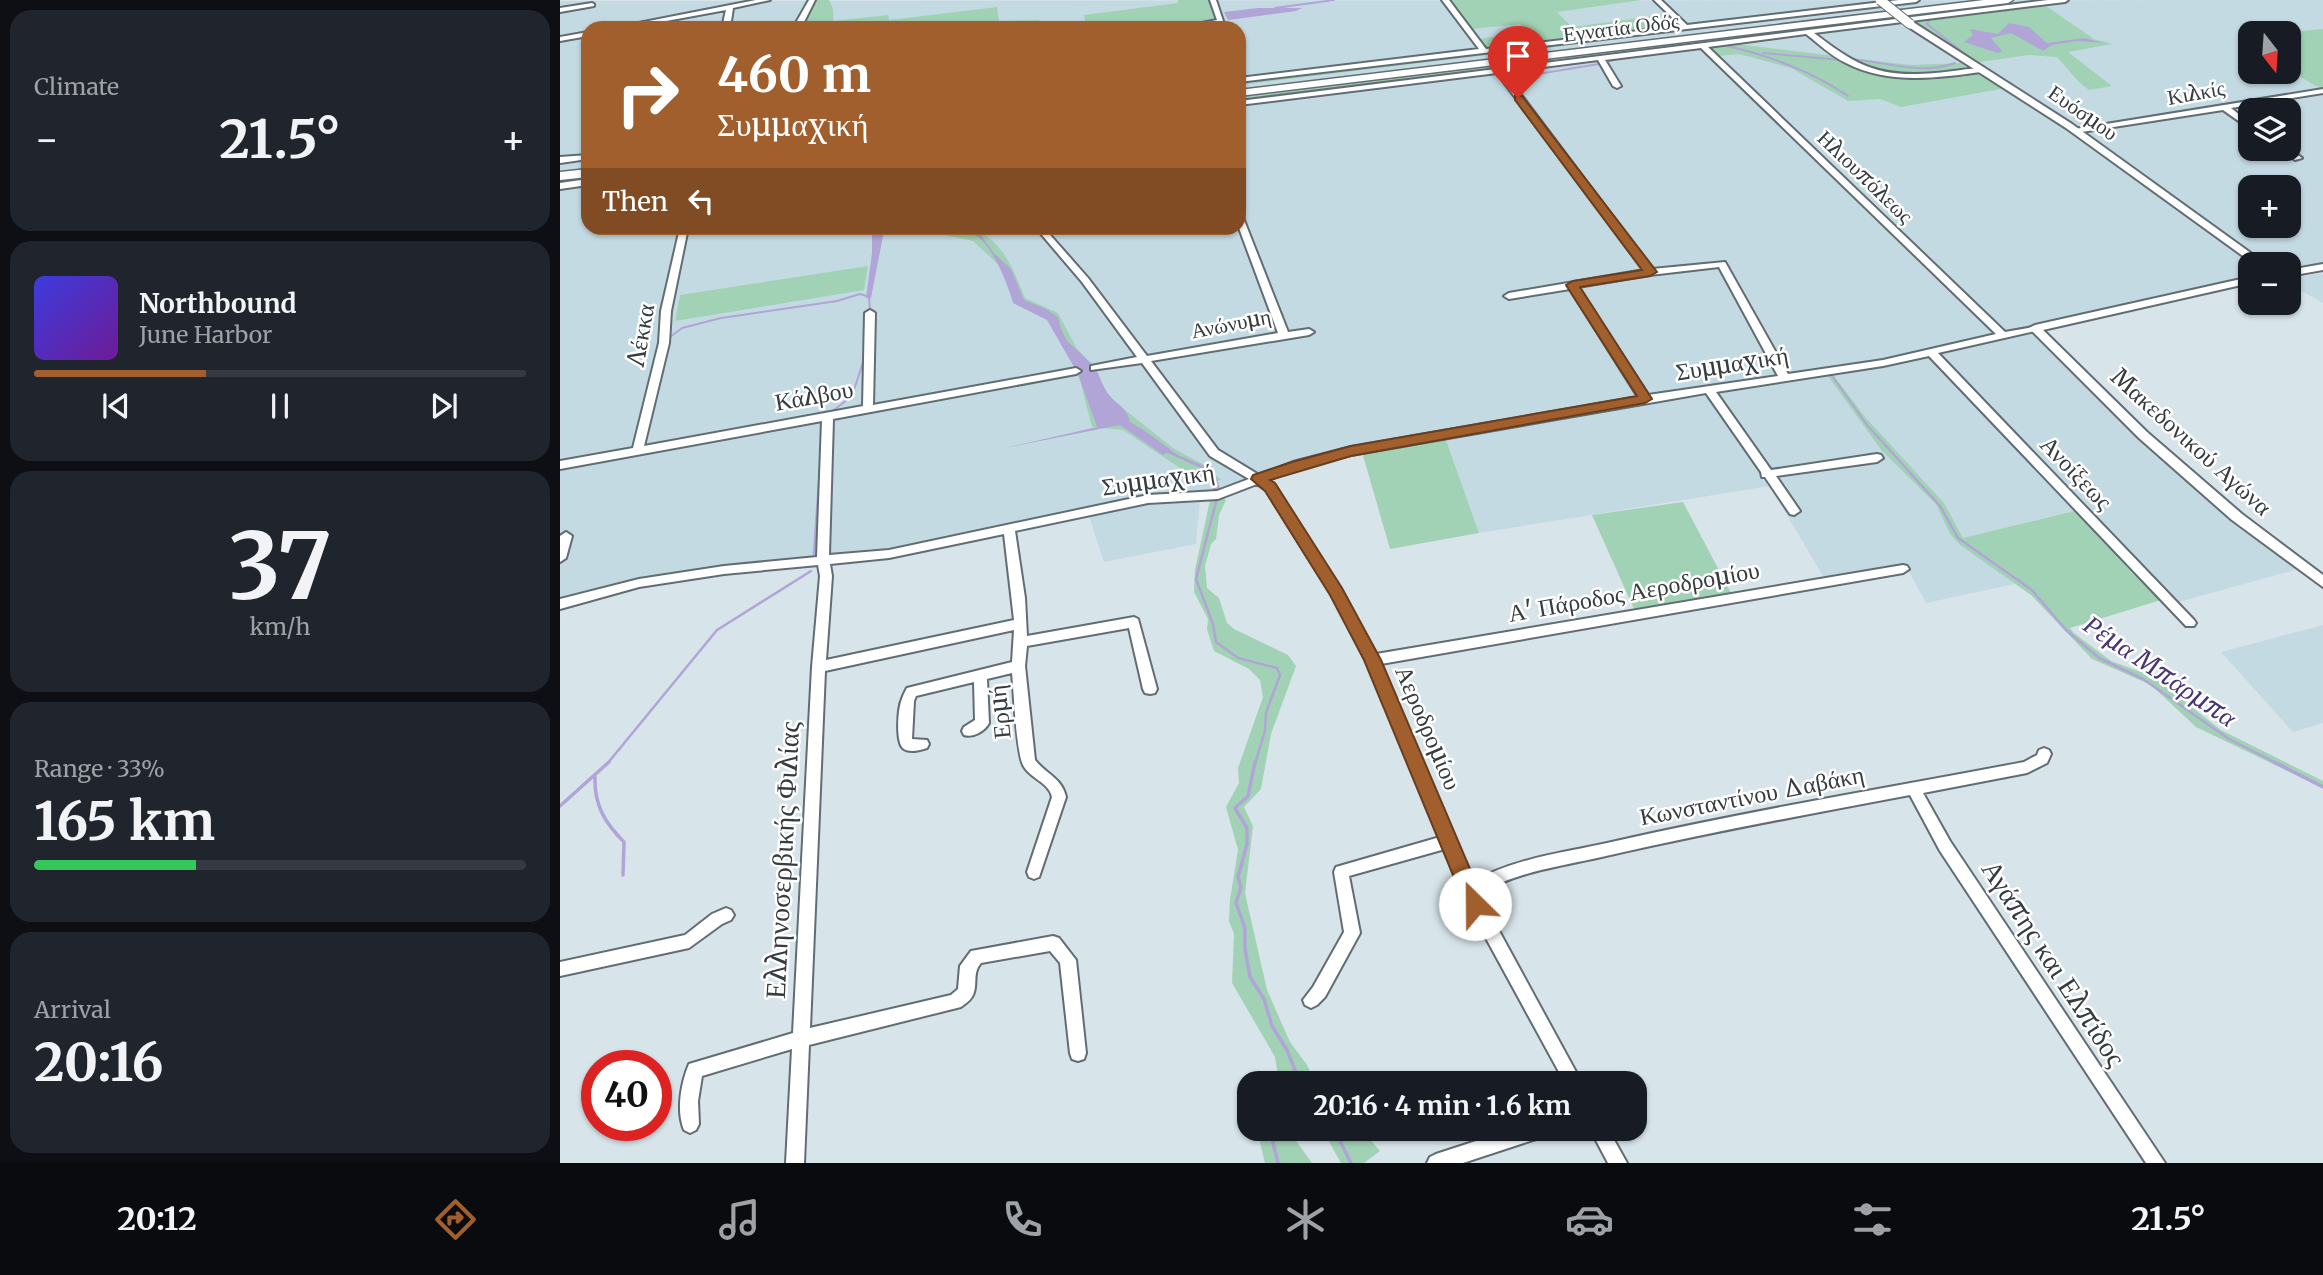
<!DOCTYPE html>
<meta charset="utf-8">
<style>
body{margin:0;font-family:Merriweather,serif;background:#20242c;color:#f1f3f6;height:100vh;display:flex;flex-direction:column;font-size:26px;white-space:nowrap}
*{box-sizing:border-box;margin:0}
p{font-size:23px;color:#9ea1a6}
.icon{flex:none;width:38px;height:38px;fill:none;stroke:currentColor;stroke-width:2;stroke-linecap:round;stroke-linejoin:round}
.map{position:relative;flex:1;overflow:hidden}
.sheet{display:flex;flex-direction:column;gap:10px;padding:10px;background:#0d0f14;width:560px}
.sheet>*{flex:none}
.hud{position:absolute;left:21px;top:21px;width:665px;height:214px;border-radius:21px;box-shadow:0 2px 5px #0004;background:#a25f2e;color:#fff;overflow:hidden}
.needle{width:46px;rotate:163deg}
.fabs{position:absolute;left:1678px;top:21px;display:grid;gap:14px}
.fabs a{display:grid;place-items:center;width:63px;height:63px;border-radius:14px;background:#171b24;box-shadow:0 2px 5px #0004;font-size:35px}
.speed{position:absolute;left:21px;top:1050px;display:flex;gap:14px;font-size:35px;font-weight:700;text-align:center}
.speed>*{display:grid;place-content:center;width:91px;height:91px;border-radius:50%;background:#171b24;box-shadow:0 2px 5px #0004;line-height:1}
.speed .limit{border:10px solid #d22;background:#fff;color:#111}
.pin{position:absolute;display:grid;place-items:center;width:60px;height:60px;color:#fff;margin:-72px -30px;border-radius:50% 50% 50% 0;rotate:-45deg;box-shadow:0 0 7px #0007}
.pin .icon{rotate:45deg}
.me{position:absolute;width:77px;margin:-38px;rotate:337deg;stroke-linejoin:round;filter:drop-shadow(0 0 5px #0008)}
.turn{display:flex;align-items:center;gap:24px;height:147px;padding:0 21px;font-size:32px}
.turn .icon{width:91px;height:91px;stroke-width:2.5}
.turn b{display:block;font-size:49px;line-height:60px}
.then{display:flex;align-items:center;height:66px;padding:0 21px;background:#0003;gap:14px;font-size:26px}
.big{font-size:52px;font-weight:700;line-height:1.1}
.sheet .widget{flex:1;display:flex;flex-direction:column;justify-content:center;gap:10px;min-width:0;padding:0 24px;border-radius:21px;background:#20242c}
.sheet .dial{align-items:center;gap:0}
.dial b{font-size:91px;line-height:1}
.song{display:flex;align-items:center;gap:21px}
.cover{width:84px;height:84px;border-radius:10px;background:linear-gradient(135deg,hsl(240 70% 55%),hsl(280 70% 35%))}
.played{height:7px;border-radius:4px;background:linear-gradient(90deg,#a25f2e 35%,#363941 35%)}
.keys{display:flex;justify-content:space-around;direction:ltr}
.heat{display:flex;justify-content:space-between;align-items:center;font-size:38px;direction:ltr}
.charge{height:10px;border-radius:5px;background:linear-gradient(90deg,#34c759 33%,#363941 0)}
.trip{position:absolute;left:677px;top:1071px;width:410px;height:70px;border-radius:21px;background:#171b24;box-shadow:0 2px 5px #0004;font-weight:700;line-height:70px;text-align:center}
.dock{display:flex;height:112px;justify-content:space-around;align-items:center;background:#090b0e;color:#9ea1a6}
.dock .icon{width:49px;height:49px}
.dock .active{color:#a25f2e}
.dock b{font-size:32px;color:#f1f3f6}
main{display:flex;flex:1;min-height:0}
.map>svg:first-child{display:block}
.built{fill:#c4dae3;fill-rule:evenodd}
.green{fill:#a2d2b5}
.water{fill:#b1a5d7}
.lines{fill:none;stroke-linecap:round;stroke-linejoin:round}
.stream-far2{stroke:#b1a5d7;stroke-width:2}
.stream-far1{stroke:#b1a5d7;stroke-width:2.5}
.stream{stroke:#b1a5d7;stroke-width:3.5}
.minor-casing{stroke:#626d73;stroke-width:4}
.major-casing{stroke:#626d73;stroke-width:4}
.highway-casing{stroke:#626d73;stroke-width:3}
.minor{fill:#fff;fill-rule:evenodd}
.major{fill:#fff;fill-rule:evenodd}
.highway{fill:#fff;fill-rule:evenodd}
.major-bridge-casing{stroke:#626d73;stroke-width:11;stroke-linecap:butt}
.major-bridge{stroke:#fff;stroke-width:9}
.route{fill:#a25f2e;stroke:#693e1e;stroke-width:2}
.labels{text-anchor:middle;stroke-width:5;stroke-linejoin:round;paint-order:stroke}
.far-street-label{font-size:21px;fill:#373c3e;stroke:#fff}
.street-label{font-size:24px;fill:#373c3e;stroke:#fff}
.water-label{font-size:26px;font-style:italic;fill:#493674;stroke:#fff}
.near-street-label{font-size:28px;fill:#373c3e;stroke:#fff}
</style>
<main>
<section class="sheet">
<div class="widget"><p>Climate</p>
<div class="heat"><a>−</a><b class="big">21.5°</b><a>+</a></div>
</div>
<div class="widget">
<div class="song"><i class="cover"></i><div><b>Northbound</b><p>June Harbor</p></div></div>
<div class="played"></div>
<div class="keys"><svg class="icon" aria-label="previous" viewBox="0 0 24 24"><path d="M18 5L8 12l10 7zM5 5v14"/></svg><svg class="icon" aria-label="pause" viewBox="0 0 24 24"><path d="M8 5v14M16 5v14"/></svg><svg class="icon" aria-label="next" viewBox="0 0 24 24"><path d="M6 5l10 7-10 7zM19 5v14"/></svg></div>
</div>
<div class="widget dial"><b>37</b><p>km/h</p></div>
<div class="widget"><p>Range · 33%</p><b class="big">165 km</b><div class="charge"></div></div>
<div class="widget"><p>Arrival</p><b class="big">20:16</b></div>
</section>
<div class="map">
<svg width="1763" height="1163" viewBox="0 0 1763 1163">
<rect width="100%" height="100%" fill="#d7e4ea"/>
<!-- built -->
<path class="built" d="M1763,0V266L1729,271V264H1690V278L1436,334L1303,363L1073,398L778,451L726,465L662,489L602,492L318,550L72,579L0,599V1ZM28,28H679V228H28ZM1690,33H1729V72H1690ZM1690,110H1729V149H1690ZM1690,187H1729V226H1690Z
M1763,273V303L1729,284V279Z
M1474,332L1614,466L1738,569L1615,603L1379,353Z
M1370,358L1518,510L1404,538L1455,584L1366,603L1345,564L1264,578L1210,486L919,533L885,437L1326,367Z
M640,500L636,544L544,562L529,516L582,504Z
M1763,625V723L1733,732L1661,652Z"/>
<!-- green -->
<path class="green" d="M256,0H269C273,7 274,11 273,21L328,15L329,20L437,7L439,21L479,20L482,28H293V25L242,28L246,15Z
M618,0H651L658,22L613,28H526L524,15L618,3Z
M888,0H1081L997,12L1012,27L1109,14L1120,25L926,47L919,39L967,32L960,24L912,29Z
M1321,5L1323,7L679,85V81Z
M1486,6L1534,39L1552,44L1508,52L1552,86L1529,90L1519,82L1497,57L1469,55L1420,62L1391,51L1364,32L1352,20Z
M1333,16L1337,18L679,101V97Z
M1763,29V89H1761L1729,70V33H1724Z
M1176,44L1350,65L1401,63C1413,75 1431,79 1446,88L1341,107L1320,99L1288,101L1231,68L1179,54L1158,56L1149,47Z
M368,228C383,228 405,224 418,231C444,243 455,273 465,298L498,313L516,347L535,369L545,394L613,448L648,467L661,480L641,482L563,430L532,427L518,373L487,319L453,300L445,271L413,241L385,235Z
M308,266L304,290L115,321L120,295Z
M1265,372H1271L1306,418L1384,503L1403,538L1518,510L1572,573L1604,599L1510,628L1514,633L1551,661L1592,676L1661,730L1763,781V788L1636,727L1591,685L1532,659L1471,595L1400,545L1390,534L1376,504L1322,451Z
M885,437L919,533L830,549L802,452Z
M660,497L666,500L659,515L656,539L651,544L645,566L647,588L659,598L667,623L674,629L728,655L736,666L711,734L701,789L684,807L693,826L685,893L707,990L730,1042L747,1065L755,1083H719L715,1057L672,983L674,934L669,921L670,900L678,850L666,807L679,783L678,768L703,697L700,680L689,669L654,651L647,629L648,619L634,592L635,570L650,500Z
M1123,502L1171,593L1074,609L1032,515Z
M705,1129H731L729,1131L752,1163H705L700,1143Z
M762,1129H801L820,1151L804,1163H781Z"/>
<!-- water -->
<path class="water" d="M698,8H742L736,11L668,20L664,12Z
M1449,23L1469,27L1487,43L1524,38L1545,43L1517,41L1492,45L1483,51L1451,33L1431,38L1442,51L1438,53L1404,42L1413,35L1410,29L1438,34Z
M312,228H324V231L311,298H306L312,253Z
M377,228H404L421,235L434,253L451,269L464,300L486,309L498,317C505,346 511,343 530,362C540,371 541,386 550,396C558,405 567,408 570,422C586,431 598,440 611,450C628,464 657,461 660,490L654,491L643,469L607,453L603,455L560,425L445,448L537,427L518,374L487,320L453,303C448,285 430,237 410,233C399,231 386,234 377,228Z"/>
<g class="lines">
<!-- stream-far2 -->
<path class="stream-far2" d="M715,8L774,0
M1385,17L1370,19L1367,24L1414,61
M1163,45C1208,55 1250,70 1288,96
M1203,53L1280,60
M1288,59C1325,61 1359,76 1395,63
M948,79L1045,63L1058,58
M309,297L310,311
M110,337L122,328L161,318L277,301L300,294L307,296
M1270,373L1307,425L1328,448
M270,413L292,396L305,356"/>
<!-- stream-far1 -->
<path class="stream-far1" d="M1326,446L1380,506L1398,538L1472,590L1506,630L1539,658L1583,679L1669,739L1718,764
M657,498L636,579L653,624L656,642L678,658L717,668L720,675L706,713L705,731L695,764
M254,554L260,467
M47,764L157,630L251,571"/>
<!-- stream -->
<path class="stream" d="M695,762L688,796L675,808L687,828V844L678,877L681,887L676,903L685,928V949L690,977L704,999L712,1026L727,1050L740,1083
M1714,762L1763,787
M35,777C34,805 45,823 64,842L63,875
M0,806L49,762
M717,1129L713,1143L718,1163
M774,1129L791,1163"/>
<!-- minor casing -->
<g class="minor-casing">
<path id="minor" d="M196,0H210L173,8L170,28H162L166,10L68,28H53Z
M249,0H255L241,28H233Z
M650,0H656L664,24L635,28H616L657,20Z
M882,0H889L926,49L1121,26L1094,0H1101L1127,25L1339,0H1359L1356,2L679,82V78L919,49Z
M1488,0H1508L1505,2L1254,33C1297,66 1319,78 1375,73C1391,72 1408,68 1424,68V72H1421C1376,78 1329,85 1286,63C1271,56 1259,44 1246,34L1148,47L1445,332L1479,326V330L1378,353L1634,620L1636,623L1634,626H1626L1369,356L1323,366L1156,392L1211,470L1317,454L1321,455L1323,458L1317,462L1216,476L1240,511L1234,515L1230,514L1205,477H1202L1201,472L1146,393L791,455L740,468L708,480L714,484L780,589L816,654L1343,565L1347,566L1349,569L1343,573L821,664L913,882C956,857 1009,852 1056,841C1192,810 1328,788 1464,762L1477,755L1479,750L1484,748L1489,750L1491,754L1487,763L1467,773L1363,793L1390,841L1605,1163H1586L1380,851L1350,795C1248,814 1147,833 1046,856C1003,866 957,871 919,894L1022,1083H1005L910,909L885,849L789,876L800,933L765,997L757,1005L751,1008L745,1005L743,1000L753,987L784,932L774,872L776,867L880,837L807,660L771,594L706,490L697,484L658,499L588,503L455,531L465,598L467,636L574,617L578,619L597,689L595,693L590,694L585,693L583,689L569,628L467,646L465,666L475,760C486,774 502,778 506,797L479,877L474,879L469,877L467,872L492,797C489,782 470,779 463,765C456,751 454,692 452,673L427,679L429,723C425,731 413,738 404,735L402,731L404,727L415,720L414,682L356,696L354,701L352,739L367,740L369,744L367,748C361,750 350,753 344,749C335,744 338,707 342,699C343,695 345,692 347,688L452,662L454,630L265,671L250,1028L391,995L398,989L400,966L411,951L493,936L499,938L516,960L526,1053L524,1059L518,1061L512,1059L510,1053L500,963L490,951L421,963C412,973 418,984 413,995C411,1000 405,1004 401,1007L249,1045L244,1163H226L232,1049L142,1076L138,1101L139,1124L136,1130L130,1133L124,1130C116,1111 121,1083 129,1064L233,1033L252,667L260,576L258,565L164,574L79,587L0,609V599L79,579L164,566L257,557L262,421L0,469V461L73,448L99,343L101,311L120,228H128L111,311L109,343L84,446L303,406L305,313L310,310L315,313L313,405L516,368L521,371L516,374L273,419L269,555L329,550L588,495L657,491L689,479L650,456L582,363L531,370V366L577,357L522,282L476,228H484L528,278L587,356L718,333L679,228V214L682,215L728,332L749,329L754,332L749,335L591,361L658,450L699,475L733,462L791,447L1078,397L1010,289L949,299L944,296L949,293L1084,270L937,73L679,105V101ZM1141,48L1436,334L1323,360L1228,374L1165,262L1092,269L944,72L1038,60L1053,86L1057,88L1061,86L1045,60ZM1159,267L1218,376L1088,395L1018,287L1090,275ZM444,534L454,620L266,660L272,576L270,564L329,558Z
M32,3L34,4V6L0,12V8Z
M28,32V36L0,41V37Z
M1763,89V93L1671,108L1690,123V129L1663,110L1515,133L1511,131L1515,129Z
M1720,149H1729L1742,158L1735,160Z
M28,155V159L0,163V157Z
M28,179V185L0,189V183Z
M1763,264V270L1729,276V270Z
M6,532L12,536L6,558L0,562V536Z
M166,908L171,910L174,915L171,920L162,924L129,948L0,976V962L125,935L152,914Z
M953,1129H988L985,1135L979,1138L903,1163H867L870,1157L876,1154Z
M1030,1129H1048L1067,1163H1048Z"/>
</g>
<!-- major casing -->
<g class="major-casing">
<path id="major" d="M1347,22H1353L1512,124L1706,264H1694L1506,128L1347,26Z
M1690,277V283L1483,330L1587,432L1682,514L1763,575V587L1672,520L1579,438L1469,328L1475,325Z"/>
</g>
<!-- highway casing -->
<g class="highway-casing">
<path id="highway" d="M1424,0H1453L1448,3L679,96V90Z
M28,169V177L0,180V172Z"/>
</g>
<!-- minor -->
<use href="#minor" class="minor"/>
<!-- major -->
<use href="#major" class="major"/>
<!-- highway -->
<use href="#highway" class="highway"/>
<!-- major-bridge casing -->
<g class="major-bridge-casing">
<path id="major-bridge" d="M1320,0L1350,24"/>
</g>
<!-- major-bridge -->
<use href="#major-bridge" class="major-bridge"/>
</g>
<!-- route -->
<path class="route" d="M955,96H962L1097,272L1090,276L1020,287L1092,399L1085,403L791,456L710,480L715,483L782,588L821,660L925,904L922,911L915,913L908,911L905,904L804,660L770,595L705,491L691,479L693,475L732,462L791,446L1077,396L1006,285L1013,281L1082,270L955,100Z"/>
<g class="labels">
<!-- far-street labels -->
<g class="far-street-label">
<text transform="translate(1061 28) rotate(-7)" y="7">Εγνατία Οδός</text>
<text transform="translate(1636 93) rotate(-10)" y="7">Κιλκίς</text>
<text transform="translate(1523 113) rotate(35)" y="7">Ευόσμου</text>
<text transform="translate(1305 177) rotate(44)" y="7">Ηλιουπόλεως</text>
<text transform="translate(671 324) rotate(-11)" y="7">Ανώνυμη</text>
</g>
<!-- street labels -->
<g class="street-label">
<text transform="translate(81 335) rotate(-80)" y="8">Λέκκα</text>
<text transform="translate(1172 364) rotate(-9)" y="8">Συμμαχική</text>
<text transform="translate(254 396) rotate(-10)" y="8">Κάλβου</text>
<text transform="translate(1631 442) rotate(42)" y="8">Μακεδονικού Αγώνα</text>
<text transform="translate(1516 473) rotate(46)" y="8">Ανοίξεως</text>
<text transform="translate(598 480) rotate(-8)" y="8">Συμμαχική</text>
<text transform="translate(1074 592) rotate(-10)" y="8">Α' Πάροδος Αεροδρομίου</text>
<text transform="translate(440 712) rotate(-96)" y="8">Ερμή</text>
<text transform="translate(868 728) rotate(67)" y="8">Αεροδρομίου</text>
<text transform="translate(1192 796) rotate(-11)" y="8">Κωνσταντίνου Δαβάκη</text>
</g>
<!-- water labels -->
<g class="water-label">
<text transform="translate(1600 671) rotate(34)" y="9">Ρέμα Μπάρμπα</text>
</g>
<!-- near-street labels -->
<g class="near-street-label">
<text transform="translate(222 860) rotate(-87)" y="10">Ελληνοσερβικής Φιλίας</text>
<text transform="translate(1494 963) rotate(57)" y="10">Αγάπης και Ελπίδος</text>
</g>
</g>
</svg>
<div class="fabs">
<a><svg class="needle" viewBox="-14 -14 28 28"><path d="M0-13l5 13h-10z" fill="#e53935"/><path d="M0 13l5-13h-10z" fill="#9ea1a6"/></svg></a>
<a><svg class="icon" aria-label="layers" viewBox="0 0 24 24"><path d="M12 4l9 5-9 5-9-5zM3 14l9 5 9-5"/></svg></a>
<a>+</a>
<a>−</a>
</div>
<div class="speed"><div class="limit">40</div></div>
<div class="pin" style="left:958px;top:98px;background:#d93025"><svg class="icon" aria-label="arrive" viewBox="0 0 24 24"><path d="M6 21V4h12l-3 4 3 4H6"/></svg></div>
<svg class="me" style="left:915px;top:904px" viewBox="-20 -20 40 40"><circle r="19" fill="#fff"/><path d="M0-13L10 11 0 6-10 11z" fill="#a25f2e"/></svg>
<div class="trip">20:16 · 4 min · 1.6 km</div>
<div class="hud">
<div class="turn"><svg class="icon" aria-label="right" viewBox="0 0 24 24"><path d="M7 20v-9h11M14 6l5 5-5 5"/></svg><div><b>460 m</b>Συμμαχική</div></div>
<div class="then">Then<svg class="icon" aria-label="left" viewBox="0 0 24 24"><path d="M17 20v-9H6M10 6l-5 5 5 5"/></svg></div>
</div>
</div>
</main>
<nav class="dock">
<b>20:12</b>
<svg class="icon active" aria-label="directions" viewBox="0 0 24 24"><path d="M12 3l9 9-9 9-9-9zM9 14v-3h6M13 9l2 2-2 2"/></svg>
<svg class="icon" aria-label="music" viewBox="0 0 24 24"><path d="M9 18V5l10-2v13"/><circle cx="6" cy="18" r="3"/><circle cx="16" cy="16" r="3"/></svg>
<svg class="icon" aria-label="phone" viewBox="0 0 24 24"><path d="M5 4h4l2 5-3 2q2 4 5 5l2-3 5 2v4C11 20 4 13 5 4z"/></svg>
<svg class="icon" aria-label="climate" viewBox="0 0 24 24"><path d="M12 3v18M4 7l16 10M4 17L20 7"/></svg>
<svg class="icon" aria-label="car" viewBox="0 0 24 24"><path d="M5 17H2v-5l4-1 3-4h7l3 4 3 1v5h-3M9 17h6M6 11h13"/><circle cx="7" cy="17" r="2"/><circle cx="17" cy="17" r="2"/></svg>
<svg class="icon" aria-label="filters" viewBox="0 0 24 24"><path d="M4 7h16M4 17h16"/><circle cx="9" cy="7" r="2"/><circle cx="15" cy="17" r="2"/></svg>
<b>21.5°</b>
</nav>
